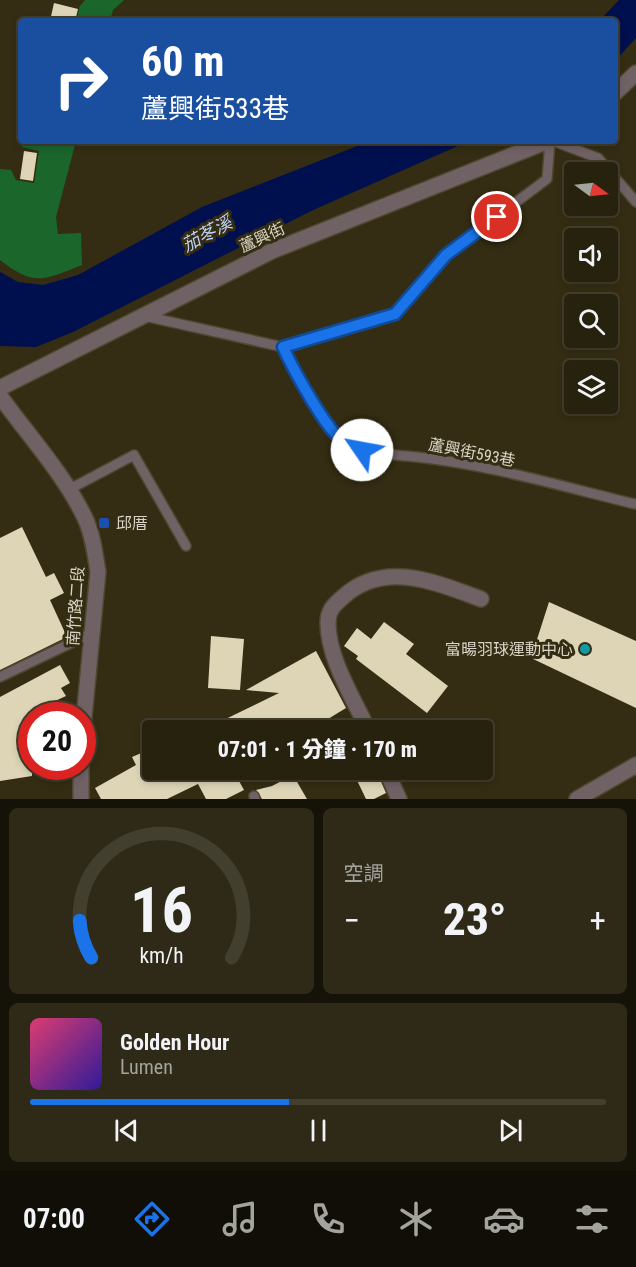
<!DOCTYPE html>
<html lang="zh-TW">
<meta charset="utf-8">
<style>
body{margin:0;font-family:"Roboto Condensed","Noto Sans TC",sans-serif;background:#2f2a17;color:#f1f3f6;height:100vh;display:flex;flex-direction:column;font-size:22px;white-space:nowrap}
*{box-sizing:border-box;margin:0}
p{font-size:20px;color:#a4a49e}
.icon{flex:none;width:33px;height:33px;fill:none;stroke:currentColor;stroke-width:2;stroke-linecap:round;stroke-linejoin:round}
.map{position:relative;height:799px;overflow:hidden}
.details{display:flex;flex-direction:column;gap:9px;padding:9px;background:#151308;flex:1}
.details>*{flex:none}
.banner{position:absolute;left:18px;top:18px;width:600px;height:126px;border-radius:6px;box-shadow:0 3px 9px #0003,0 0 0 2px #433f2e;background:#1a4fa0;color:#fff;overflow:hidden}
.needle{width:39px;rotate:105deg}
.fabs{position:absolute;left:564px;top:162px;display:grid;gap:12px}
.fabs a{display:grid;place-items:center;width:54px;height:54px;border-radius:6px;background:#27220e;box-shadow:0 3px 9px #0003,0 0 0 2px #433f2e;font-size:30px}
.speed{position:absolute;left:18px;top:702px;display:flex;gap:12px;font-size:30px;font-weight:700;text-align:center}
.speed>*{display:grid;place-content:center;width:78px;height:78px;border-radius:50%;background:#27220e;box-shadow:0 3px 9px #0003,0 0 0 2px #433f2e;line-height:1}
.speed .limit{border:9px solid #d22;background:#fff;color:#111}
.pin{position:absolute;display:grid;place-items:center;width:51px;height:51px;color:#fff;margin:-26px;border:3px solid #fff;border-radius:50%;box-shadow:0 2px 6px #0007}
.me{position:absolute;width:66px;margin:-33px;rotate:303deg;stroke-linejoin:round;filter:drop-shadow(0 0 4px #0008)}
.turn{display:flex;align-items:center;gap:21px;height:126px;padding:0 24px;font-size:27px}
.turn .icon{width:78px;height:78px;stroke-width:2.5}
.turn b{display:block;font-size:42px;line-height:51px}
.big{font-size:45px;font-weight:800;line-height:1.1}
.details .card{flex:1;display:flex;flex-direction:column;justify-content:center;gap:9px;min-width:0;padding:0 21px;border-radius:9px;background:#2f2a17}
.details .dial{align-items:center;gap:0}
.dial svg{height:156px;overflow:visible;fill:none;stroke:#433f2e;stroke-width:7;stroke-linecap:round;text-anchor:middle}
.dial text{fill:#f1f3f6;stroke:none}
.song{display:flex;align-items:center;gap:18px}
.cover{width:72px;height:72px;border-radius:9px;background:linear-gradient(135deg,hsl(340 70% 55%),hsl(250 70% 35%))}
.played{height:6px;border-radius:3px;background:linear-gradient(90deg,#1a73e8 45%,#433f2e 45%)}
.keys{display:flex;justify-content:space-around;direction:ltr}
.heat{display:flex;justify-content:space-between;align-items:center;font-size:33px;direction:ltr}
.details .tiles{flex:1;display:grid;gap:9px;grid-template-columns:1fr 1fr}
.card:last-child{grid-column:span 2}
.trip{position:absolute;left:142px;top:720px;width:351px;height:60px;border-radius:6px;background:#27220e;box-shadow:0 3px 9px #0003,0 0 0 2px #433f2e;font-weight:800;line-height:60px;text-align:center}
.tabs{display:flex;height:96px;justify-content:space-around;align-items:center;background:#100e06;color:#a4a49e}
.tabs .icon{width:42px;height:42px}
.tabs .on{color:#1a73e8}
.tabs b{font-size:27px;color:#f1f3f6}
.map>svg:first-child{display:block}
.forest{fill:#1a662b}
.water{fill:#000f4e}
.building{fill:#ddd5b6}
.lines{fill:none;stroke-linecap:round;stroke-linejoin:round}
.service-casing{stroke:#4e4830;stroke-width:12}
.minor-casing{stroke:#4e4830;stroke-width:18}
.tertiary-casing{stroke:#4e4830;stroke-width:18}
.service{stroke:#706165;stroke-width:9}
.minor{stroke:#706165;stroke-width:15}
.tertiary{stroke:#706165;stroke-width:15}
.route-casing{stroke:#114b97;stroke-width:15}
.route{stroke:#1a73e8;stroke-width:10}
.transit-dot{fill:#1a4fb4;stroke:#342d13;stroke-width:2}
.culture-dot{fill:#0f9aa8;stroke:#342d13;stroke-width:2}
.labels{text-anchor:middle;stroke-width:6;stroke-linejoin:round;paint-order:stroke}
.street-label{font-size:16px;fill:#d9d5c6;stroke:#342d13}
.poi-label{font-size:16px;fill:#d9d5c6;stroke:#342d13;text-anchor:start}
.water-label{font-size:18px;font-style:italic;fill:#bdd2f9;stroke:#342d13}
</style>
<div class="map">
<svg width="636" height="799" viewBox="0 0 636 799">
<rect width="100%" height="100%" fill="#342d13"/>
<!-- forest -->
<path class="forest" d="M85,0H124L113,10L110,21H76L80,6Z
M22,141H76L56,217L58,234L81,233L82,265C44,280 34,287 0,260V169L11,170L16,180L34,183L39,151L22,147Z"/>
<!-- water -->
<path class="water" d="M619,0H636V38L615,61V21H599Z
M370,141H469L311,211L73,332L36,347L0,346V272L18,282L43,285L78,275L202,207Z"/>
<!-- building -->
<path class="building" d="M54,3L78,9L75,21H50Z
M24,151L37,153L33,181L20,179Z
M22,527L46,577L54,573L64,593L50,600L67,637L0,670V538Z
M549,602L636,641V708L531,658Z
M384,622L414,644L406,654L448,686L427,713L356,659L358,656L344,646L357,628L371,639Z
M211,636L244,639L240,690L208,688Z
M316,651L346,708L328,719L335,730H203L279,693L246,690Z
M60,665L70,683L61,688L66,696L55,701L63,716H32V776L0,781V697Z
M153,748V770H233L244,790L226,799H206L198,784L167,799H101L95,788L136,765L132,757Z
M352,770H376L386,793L374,799H366Z
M293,775L307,799H262L256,790L272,786Z"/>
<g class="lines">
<!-- service casing -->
<g class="service-casing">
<path id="service" d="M553,141L598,158L636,202
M144,316L283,347L395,314L446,255L547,179L550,141
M283,347C296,375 319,419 341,440C357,454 387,454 407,456C484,463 560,486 635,504
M68,490L134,455L186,546
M0,677L92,633
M254,796L255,799"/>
</g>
<!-- minor casing -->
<g class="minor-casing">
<path id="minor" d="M368,730C354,699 328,659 328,623C328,610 334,605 343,597C384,560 435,582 481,599
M386,770L399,799"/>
</g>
<!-- tertiary casing -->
<g class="tertiary-casing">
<path id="tertiary" d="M615,93L636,73
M0,388L272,251L548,141
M0,396C28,435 64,474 85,518C93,535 95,554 98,572L82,738
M81,799V766
M577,799L636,765"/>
</g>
<!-- service -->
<use href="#service" class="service"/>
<!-- minor -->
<use href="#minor" class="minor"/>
<!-- tertiary -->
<use href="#tertiary" class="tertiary"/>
</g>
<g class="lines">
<!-- route casing -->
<g class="route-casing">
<path id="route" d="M362,450C356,447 350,445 344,442C326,430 293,369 283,347L395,314L446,255L497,217"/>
</g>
<!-- route -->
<use href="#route" class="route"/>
</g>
<!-- markers -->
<rect class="transit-dot" x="98" y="517" width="12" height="12" rx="3"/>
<circle class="culture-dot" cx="585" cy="649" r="6"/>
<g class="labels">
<!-- street labels -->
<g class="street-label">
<text transform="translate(262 237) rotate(-25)" y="6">蘆興街</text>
<text transform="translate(472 452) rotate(11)" y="6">蘆興街593巷</text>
<text transform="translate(75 606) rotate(-86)" y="6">南竹路二段</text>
</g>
<!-- poi labels -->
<g class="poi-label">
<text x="116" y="529">邱厝</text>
<text x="573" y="655" text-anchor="end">富暘羽球運動中心</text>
</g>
<!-- water labels -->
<g class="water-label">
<text transform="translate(207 234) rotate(-29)" y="6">茄苳溪</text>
</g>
</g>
</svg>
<div class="fabs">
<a><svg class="needle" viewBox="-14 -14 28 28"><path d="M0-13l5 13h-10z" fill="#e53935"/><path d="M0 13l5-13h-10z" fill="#a4a49e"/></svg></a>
<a><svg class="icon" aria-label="sound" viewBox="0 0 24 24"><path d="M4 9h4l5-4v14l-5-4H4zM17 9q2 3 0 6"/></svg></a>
<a><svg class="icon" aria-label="search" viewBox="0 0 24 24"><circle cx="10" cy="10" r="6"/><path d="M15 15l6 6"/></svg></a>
<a><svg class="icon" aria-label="layers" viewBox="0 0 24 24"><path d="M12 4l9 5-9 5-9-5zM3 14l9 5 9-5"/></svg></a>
</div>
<div class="speed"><div class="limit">20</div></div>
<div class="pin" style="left:497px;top:217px;background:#d93025"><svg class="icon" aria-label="arrive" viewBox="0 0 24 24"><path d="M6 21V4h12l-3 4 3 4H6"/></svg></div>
<svg class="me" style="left:362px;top:450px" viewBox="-20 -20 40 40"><circle r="19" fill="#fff"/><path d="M0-13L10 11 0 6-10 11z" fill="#1a73e8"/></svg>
<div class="trip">07:01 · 1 分鐘 · 170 m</div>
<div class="banner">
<div class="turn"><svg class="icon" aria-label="right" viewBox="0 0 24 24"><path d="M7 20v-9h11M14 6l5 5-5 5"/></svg><div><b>60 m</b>蘆興街533巷</div></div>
</div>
</div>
<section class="details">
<div class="tiles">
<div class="card dial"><svg viewBox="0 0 100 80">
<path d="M14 69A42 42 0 1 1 86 69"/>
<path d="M14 69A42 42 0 0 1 8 50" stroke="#1a73e8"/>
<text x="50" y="56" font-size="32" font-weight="700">16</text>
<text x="50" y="72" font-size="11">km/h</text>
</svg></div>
<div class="card"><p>空調</p>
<div class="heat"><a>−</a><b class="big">23°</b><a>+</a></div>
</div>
<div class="card">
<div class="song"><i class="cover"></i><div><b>Golden Hour</b><p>Lumen</p></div></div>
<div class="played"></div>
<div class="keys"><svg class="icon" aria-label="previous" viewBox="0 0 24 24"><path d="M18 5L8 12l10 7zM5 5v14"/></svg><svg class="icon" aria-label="pause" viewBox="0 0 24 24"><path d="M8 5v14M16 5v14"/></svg><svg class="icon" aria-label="next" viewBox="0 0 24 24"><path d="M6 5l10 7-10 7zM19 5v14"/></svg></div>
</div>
</div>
</section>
<nav class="tabs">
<b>07:00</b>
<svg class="icon on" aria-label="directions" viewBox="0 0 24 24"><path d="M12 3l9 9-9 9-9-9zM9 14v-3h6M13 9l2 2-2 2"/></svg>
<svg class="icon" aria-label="music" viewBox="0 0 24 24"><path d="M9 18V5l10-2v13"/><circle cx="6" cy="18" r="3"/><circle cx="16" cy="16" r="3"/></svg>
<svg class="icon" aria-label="phone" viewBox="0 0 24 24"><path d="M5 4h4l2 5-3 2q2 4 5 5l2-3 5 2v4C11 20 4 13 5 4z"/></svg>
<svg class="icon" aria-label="climate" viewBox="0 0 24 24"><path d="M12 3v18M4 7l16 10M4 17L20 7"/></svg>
<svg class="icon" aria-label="car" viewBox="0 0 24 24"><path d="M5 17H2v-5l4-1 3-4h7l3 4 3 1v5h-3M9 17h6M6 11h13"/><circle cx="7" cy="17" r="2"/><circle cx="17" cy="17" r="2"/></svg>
<svg class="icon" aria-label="filters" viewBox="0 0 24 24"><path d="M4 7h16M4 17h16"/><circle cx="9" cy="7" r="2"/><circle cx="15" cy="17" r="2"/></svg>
</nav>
